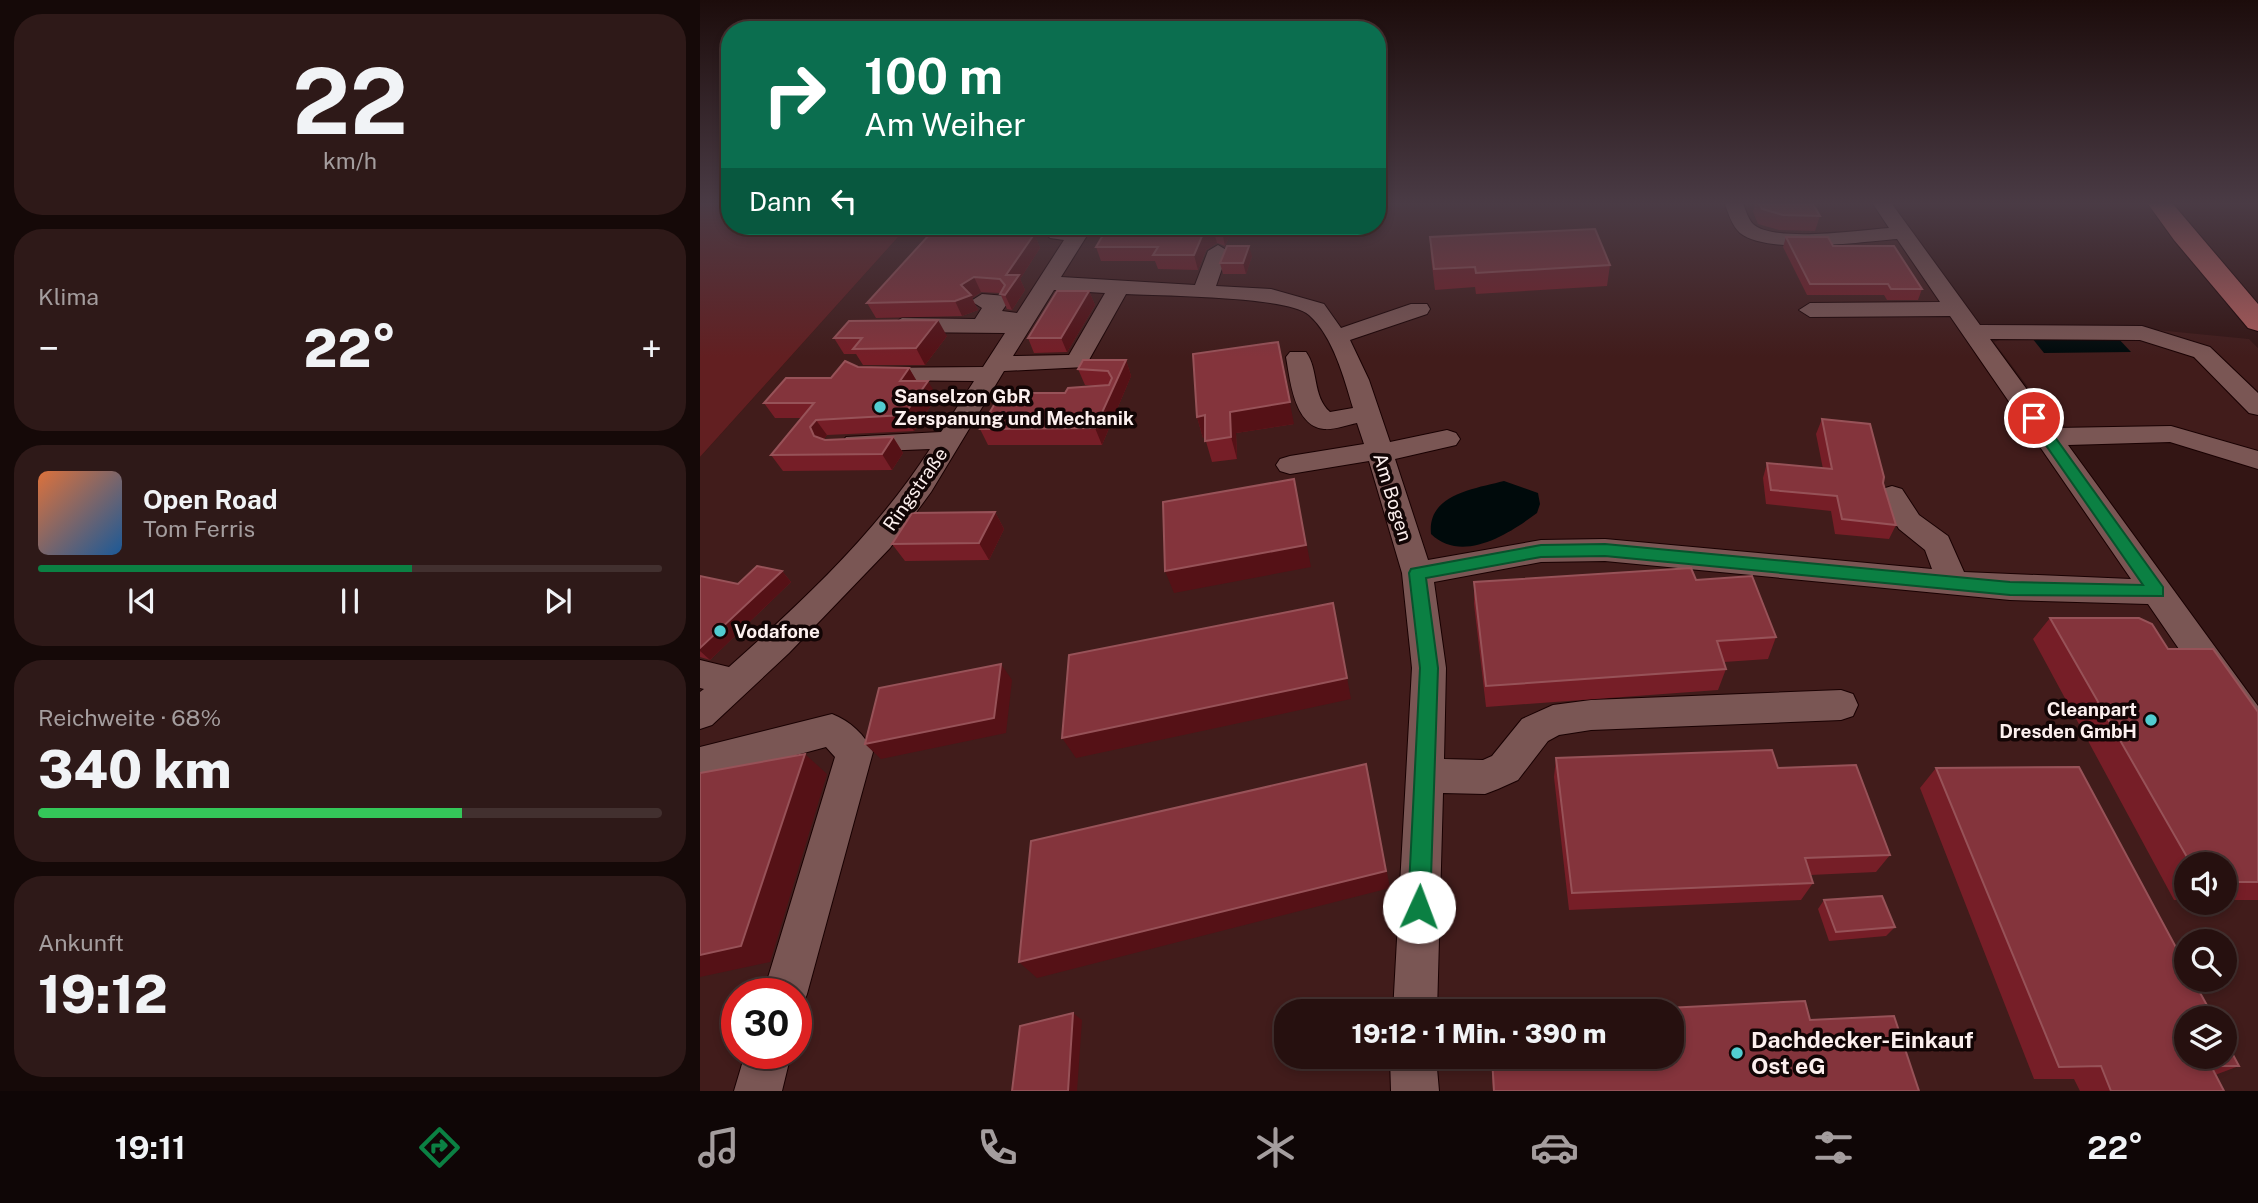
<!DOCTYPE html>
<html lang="de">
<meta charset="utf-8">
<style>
body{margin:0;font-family:"Public Sans",sans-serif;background:#2e1918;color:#f1f3f6;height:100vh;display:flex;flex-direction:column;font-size:26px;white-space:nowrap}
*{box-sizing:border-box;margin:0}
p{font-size:23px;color:#a49d9e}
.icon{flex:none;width:38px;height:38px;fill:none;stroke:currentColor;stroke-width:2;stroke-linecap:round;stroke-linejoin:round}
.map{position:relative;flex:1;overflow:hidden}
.side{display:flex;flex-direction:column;gap:14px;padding:14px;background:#150908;width:700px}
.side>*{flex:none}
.banner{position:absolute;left:21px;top:21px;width:665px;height:214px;border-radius:28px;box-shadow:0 4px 10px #0003,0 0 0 2px #42302f;background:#0b6e4f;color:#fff;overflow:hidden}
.fabs{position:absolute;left:1474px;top:852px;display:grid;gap:14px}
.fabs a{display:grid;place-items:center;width:63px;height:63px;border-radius:50%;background:#26100f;box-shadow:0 4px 10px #0003,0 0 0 2px #42302f;font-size:35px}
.speed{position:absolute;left:21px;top:978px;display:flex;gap:14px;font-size:35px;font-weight:700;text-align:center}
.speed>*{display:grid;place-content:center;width:91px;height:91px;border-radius:50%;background:#26100f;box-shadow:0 4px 10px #0003,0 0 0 2px #42302f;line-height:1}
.speed .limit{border:10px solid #d22;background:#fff;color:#111}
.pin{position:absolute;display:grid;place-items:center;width:60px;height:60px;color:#fff;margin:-30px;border:4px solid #fff;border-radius:50%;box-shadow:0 2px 7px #0007}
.me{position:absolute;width:77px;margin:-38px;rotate:2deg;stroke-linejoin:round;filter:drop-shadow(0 0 5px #0008)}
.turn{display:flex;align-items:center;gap:24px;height:147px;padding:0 28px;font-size:32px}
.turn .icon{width:91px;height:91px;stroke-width:2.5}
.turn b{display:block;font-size:49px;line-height:60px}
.then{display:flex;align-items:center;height:66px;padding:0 28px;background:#0003;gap:14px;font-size:26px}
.big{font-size:52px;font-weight:800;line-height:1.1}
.side .card{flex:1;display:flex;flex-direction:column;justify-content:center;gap:10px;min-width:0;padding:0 24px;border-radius:28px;background:#2e1918}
.side .dial{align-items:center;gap:0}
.dial b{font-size:91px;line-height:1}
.song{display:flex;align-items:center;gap:21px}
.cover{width:84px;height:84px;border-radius:10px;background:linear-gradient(135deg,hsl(20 70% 55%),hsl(210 70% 35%))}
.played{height:7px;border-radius:4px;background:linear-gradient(90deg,#0b8043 60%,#42302f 60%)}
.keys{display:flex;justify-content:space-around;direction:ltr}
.heat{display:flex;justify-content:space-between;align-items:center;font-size:38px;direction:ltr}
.charge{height:10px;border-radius:5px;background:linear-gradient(90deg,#34c759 68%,#42302f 0)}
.trip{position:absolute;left:574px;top:999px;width:410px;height:70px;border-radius:28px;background:#26100f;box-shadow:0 4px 10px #0003,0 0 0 2px #42302f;font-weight:800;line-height:70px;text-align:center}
.dock{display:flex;height:112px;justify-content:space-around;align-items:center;background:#0f0606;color:#a49d9e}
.dock .icon{width:49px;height:49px}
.dock .on{color:#0b8043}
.dock b{font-size:32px;color:#f1f3f6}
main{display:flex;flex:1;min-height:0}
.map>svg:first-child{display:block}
.built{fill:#411c1b;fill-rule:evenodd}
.green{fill:#621f21}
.water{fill:#000a0b}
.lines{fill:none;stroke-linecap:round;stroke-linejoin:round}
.minor-casing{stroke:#190102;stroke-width:2}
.major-casing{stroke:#190102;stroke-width:2}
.minor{fill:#7a5654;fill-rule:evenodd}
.major{fill:#ad5c5b;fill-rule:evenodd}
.wall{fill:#761e27}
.shaded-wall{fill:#551116}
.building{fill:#84343c;stroke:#975258;stroke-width:2}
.route{fill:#0b8043;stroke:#07532c;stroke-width:2}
.poi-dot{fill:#52ccd0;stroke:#120505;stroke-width:2.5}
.labels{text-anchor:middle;stroke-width:7;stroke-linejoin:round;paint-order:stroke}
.poi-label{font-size:19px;font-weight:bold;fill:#fcefee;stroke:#120505;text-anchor:start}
.street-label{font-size:19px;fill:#fcefee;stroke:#120505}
.near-poi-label{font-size:23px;font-weight:bold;fill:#fcefee;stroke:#120505;text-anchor:start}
</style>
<main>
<section class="side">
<div class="card dial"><b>22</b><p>km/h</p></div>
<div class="card"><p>Klima</p>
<div class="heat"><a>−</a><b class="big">22°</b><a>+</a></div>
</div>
<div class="card">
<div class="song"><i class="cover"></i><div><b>Open Road</b><p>Tom Ferris</p></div></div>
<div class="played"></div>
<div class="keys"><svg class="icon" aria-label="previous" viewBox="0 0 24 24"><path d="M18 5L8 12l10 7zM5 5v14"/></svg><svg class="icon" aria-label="pause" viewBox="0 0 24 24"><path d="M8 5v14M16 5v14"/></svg><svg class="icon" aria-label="next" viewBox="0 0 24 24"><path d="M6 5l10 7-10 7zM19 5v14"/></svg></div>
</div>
<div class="card"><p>Reichweite · 68%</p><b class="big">340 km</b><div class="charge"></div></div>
<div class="card"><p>Ankunft</p><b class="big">19:12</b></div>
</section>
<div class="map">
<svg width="1558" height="1091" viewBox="0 0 1558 1091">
<rect width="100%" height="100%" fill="#331514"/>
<!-- built -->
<path class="built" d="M677,204H1191L1558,712V1091H0V457L208,226H677ZM1486,864H1524V903H1486ZM1486,942H1524V980H1486ZM37,994H96V1054H37ZM586,1012H971V1057H586ZM1486,1018H1524V1057H1486Z
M1426,327L1549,339L1558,348V466L1480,443L1377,430L1356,424L1294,342L1307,337Z"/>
<!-- green -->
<path class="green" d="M0,204H30V226H208L0,457Z"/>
<!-- water -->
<path class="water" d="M1417,337L1431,352L1344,353L1332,338Z
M804,481L838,493L840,504L837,513C809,534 762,564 731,534C727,494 774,489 804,481Z"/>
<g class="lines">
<!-- minor casing -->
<g class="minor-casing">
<path id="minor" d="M1025,204H1043C1046,210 1048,219 1053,224C1073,243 1162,230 1189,228L1173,204H1192L1280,325L1442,326L1510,347L1558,393V415L1549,413L1494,357L1440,340L1290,339L1355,428L1471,426L1558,451V469L1470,442L1368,445L1558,706V750L1545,745L1448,604L1310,600L905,561L841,562L734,582L746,668L744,759L783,760L792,756L822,719L853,705L891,700L1141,690L1153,694L1158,705L1153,716L1141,720L891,730L859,735L848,741L818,780L798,789L785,794L743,793L737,1012H693L712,668L702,573L669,461L590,474L580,471L576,465L580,459L590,456L664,444L657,423C647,425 634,430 624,429C594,426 590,379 586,357L590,352H606C619,370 612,396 630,412L653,408C644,378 633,336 609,315C587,296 461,296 426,294L385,367L304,371L231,492L190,548L89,653L12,725L0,729V692L4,689L0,688V660L29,667C103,601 176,533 230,449L155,452L146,449L142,443L146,437L241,432L274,381L174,380L165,378L162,373L165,368L283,367L305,333L202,332L191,325L202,318L275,319L282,308L271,301L282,294L306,296L309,301L302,311L317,313L364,240L350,238L339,226L371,229L373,226H393L361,277L495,285L508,251L518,245L528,251L516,286L571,289L624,304L641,328L711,304H727L730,309L727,314L650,340L669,380L690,442L747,430L756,433L760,439L756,445L695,459L728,560L841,540L905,539L1232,569L1225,550L1199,529L1178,496L1182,489L1192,486L1202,489L1219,515L1248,536L1264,572L1431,579L1250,316L1110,317L1099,310L1110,303L1240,302L1197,239C1161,242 1067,255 1040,233C1032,226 1028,213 1025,204ZM354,290L405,293L369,355L313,356Z
M132,714C150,721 165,735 173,752L107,994L101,1010L96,1011V994H63L135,757L126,747L0,781V747Z
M45,1054H91L82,1091H34Z
M690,1057H736L739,1091H691Z"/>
</g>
<!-- major casing -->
<g class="major-casing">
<path id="major" d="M1448,204H1473L1558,304V331L1548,328L1474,240Z"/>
</g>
<!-- minor -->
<use href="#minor" class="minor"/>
<!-- major -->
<use href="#major" class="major"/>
</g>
<!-- wall -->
<path class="wall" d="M1055,204H1113L1120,216L1115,231L1079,230L1058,224L1053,212Z
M532,226L533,228L525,246L517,243L506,250L498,270L458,269L455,261H401L396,247L403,234L402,230Z
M339,230L335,235L340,248L320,279L325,290L312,310L307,309L300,293L281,292L272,298L278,310L262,316L176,318L167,303L264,234Z
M730,237L910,265L907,286L776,294L775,287L735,290L731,258Z
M1086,237L1133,246L1222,289L1218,300H1187L1184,295H1107L1083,247Z
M552,256L546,274H523L520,263Z
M389,291L395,305L367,352L334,353L328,338Z
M247,336L225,365H163L156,354H144L134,338Z
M426,360L431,376L402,445H288L280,429L365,393L397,386L385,385L378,369Z
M158,367L209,368L216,381L237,396L214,431L127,435L123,440L193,437L203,453L192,470L83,471L71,455L101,418H75L64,403Z
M497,417L594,424L536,433L537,459L512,462L505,438H503Z
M1122,419L1183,483L1196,525L1189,539L1135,534L1131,511L1066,504L1063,478L1067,463L1123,469L1116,434Z
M295,512L304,529L289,560L205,561L192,544Z
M82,571L91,582L10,660L0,657V576L38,584Z
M996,580L1076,637L1068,659L1024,662L1026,669L1018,690L786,707L774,604V582Z
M1350,618L1468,649L1558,712V900H1524V864H1486V900H1474L1333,639Z
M856,758L1078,768L1190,855L1176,872L1110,875L1113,883L1101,900L869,910L854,777Z
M1236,768L1539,1066L1515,1075L1524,1091H1380L1374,1079H1334L1220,788Z
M1124,900L1195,927L1186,936L1129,941L1118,909Z
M1110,1020L1219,1091H793L791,1057H971Z"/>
<!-- shaded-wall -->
<path class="shaded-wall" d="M326,226H338L339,230L335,235L340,248L320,279L325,290L312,310L305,295L306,275L321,234Z
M525,226H532L533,228L525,246L522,232Z
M513,229L517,243L506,250L498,270L494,255L502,236Z
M549,246L552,256L546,274L543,263Z
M274,277L281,292L272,298L278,310L262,316L255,301L261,285Z
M389,291L395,305L367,352L361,338Z
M238,320L247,336L225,365L216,348Z
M578,342L594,424L536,433L537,459L531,437L530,412Z
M426,360L431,376L402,445L395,428Z
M209,368L218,383L200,381Z
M228,381L237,396L214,431L204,415Z
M505,415L512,437L503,438L497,417Z
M116,420L127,435L121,443L114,436L110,427Z
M193,437L203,453L192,470L182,454Z
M594,479L611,567L474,593L465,571Z
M295,512L304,529L289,560L279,543Z
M82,571L91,582L10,660L0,651V648Z
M633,603L651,699L376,758L362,738Z
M301,664L312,680L306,733L181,759L165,744Z
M105,754L127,774L70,962L0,977V955Z
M666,764L690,888L337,978L319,962Z
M373,1013L382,1020L377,1091H368Z"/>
<!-- building -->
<path class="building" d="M1060,204H1113L1120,216L1083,215L1062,209Z
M270,226H326L321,234L335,233L306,275H319L305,295L300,294L305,285L300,279L274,277L261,285L271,295L255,301L167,303L229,235L264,234Z
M404,226H525L522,232L513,229L502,236L494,255H453L458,247H396L406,230H402Z
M895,229L910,265L776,273L775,267L734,269L730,237Z
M1086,237H1128L1133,246H1194L1222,289H1191L1188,284H1110Z
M527,246H549L543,263H520Z
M357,291H389L361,338H328Z
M238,320L216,348L153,349L162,338H134L149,321Z
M578,342L590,402L530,412L531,437L505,441V415L497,417L493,354Z
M383,360H426L395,428L280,429L301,393H365L368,388L409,385L412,378L408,371L378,369Z
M145,361L158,367L209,368L200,381H228L204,415L116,420L110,427L114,436L125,440L193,437L182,454L71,455L114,403H64L86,378H131Z
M1122,419L1170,424L1184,477L1183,483L1196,525L1142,519L1137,496L1071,490L1067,463L1132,469Z
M594,479L606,545L465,571L463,502Z
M295,512L279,543L192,544L212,513Z
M57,566L82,571L0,648V576L38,584Z
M991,568L996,580L1052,576L1076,637L1017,641L1026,669L786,686L774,582Z
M633,603L647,678L362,738L369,655Z
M1350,618H1439L1452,624L1468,649H1513L1558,712V882H1524V864H1491Z
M301,664L294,718L165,744L179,688Z
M1072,750L1078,768L1156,765L1190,855L1105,858L1113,883L872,893L856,758Z
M105,754L41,946L0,955V773Z
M666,764L686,871L319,962L331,841Z
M1379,767L1486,966V980H1493L1514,1018H1486V1057H1524V1038L1539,1066H1511L1524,1091H1411L1401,1066L1359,1067L1236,768Z
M1182,896L1195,927L1136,932L1124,900Z
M1105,1001L1110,1020L1194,1016L1219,1091H794L792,1057H971V1012H888Z
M373,1013L368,1091H312L320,1026Z"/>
<!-- sky -->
<linearGradient id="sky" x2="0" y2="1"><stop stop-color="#1c0c0b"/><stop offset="0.57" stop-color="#4a3b45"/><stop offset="1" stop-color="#4a3b45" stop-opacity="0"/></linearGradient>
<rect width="1558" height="357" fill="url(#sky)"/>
<!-- route -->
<path class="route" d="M1334,414L1339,415L1463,587V596L1310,595L905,556L841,557L726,578L738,668L730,907L727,915L719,918L711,915L708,907L720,668L709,573L711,569L841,545L905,544L1310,582L1443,585L1327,418Z"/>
<!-- markers -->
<g class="poi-dot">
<circle cx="180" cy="407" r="7"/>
<circle cx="20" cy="631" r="7"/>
<circle cx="1451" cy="720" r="7"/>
<circle cx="1037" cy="1053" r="7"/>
</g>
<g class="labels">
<!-- poi labels -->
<g class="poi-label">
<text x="194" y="403">Sanselzon GbR<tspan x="194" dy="22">Zerspanung und Mechanik</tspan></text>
<text x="34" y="638">Vodafone</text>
<text x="1437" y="716" text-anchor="end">Cleanpart<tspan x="1437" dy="22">Dresden GmbH</tspan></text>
</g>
<!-- street labels -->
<g class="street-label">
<text transform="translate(215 489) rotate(-55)" y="7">Ringstraße</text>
<text transform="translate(693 497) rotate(73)" y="7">Am Bogen</text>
</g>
<!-- near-poi labels -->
<g class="near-poi-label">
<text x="1051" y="1048">Dachdecker-Einkauf<tspan x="1051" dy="26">Ost eG</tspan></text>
</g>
</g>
</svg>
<div class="fabs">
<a><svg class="icon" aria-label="sound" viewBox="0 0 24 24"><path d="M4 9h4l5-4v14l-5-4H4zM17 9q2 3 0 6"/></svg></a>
<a><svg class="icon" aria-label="search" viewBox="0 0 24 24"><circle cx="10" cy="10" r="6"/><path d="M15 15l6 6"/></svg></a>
<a><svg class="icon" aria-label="layers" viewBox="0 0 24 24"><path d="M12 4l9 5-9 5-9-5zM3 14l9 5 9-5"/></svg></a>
</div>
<div class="speed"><div class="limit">30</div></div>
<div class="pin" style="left:1334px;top:418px;background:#d93025"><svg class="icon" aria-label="arrive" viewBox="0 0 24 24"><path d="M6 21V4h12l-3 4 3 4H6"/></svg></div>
<svg class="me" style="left:719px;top:907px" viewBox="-20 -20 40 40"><circle r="19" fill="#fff"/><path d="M0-13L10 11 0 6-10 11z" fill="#0b8043"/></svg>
<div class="trip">19:12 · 1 Min. · 390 m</div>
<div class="banner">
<div class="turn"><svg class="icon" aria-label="right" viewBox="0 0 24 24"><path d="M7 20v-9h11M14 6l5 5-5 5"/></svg><div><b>100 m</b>Am Weiher</div></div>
<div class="then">Dann<svg class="icon" aria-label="left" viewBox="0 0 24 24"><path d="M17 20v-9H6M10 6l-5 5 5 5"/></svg></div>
</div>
</div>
</main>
<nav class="dock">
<b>19:11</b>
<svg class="icon on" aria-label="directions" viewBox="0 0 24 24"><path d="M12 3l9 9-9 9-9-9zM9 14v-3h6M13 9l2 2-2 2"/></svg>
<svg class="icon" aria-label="music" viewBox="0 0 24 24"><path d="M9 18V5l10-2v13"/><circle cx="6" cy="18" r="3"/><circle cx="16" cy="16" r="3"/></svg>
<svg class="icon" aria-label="phone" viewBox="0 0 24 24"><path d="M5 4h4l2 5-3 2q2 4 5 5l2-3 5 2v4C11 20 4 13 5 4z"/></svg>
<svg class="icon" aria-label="climate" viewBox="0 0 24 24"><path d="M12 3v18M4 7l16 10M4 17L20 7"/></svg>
<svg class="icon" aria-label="car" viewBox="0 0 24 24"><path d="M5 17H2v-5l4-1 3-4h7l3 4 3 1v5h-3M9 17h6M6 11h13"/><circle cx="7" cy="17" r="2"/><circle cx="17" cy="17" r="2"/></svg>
<svg class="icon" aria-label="filters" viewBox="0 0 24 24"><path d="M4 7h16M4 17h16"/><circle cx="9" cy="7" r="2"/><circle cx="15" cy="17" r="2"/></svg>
<b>22°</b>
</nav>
